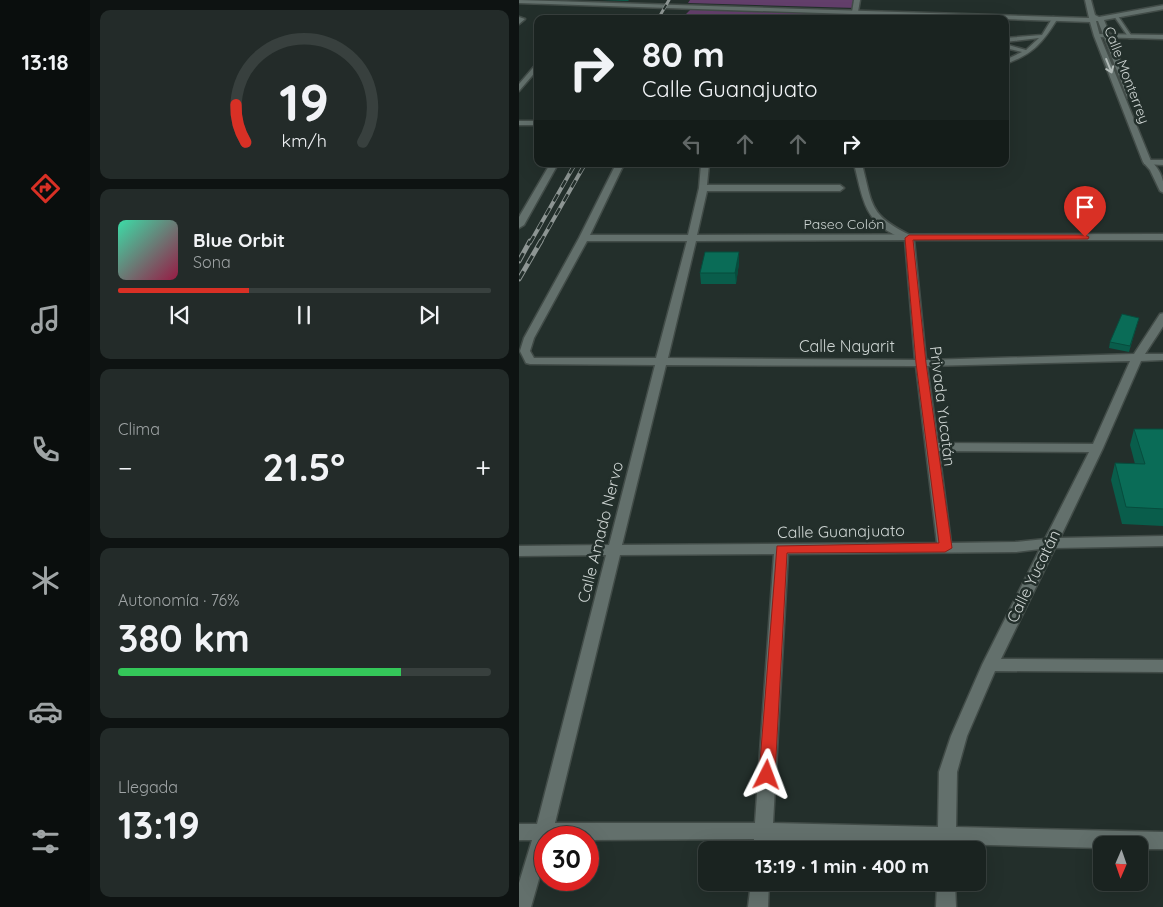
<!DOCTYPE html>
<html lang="es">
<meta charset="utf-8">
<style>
body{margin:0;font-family:Quicksand,sans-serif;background:#232b29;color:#f1f3f6;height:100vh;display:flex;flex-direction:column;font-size:19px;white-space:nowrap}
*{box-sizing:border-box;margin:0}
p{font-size:16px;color:#9fa4a5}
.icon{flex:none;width:28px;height:28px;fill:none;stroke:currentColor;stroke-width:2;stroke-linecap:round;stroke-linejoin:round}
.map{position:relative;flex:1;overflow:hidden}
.details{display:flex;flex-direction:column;gap:10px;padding:10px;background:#0e1312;width:429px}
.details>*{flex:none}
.banner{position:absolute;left:15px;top:15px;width:475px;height:152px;border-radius:10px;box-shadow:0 5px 20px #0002,0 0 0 1px #38403e;background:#1a2320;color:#f1f3f6;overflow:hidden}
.needle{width:32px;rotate:182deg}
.fabs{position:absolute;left:574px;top:836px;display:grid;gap:10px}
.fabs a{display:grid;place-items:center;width:55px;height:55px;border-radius:10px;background:#1a2320;box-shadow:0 5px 20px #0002,0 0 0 1px #38403e;font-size:25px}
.speed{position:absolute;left:15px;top:826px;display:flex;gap:10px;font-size:25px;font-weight:700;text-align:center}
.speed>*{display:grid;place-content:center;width:65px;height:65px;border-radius:50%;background:#1a2320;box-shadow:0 5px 20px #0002,0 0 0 1px #38403e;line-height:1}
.speed .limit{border:8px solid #d22;background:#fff;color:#111}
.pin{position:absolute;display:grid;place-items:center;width:42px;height:42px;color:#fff;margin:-51px -21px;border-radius:50% 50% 50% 0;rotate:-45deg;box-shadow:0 0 5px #0007}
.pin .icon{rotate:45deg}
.me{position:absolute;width:55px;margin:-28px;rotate:3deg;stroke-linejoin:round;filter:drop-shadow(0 0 4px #0008)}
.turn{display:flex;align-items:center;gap:18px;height:105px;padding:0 25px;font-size:22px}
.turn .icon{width:65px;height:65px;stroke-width:2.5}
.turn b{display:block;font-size:35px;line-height:42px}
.lanes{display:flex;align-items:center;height:48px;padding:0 25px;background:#0003;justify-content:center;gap:25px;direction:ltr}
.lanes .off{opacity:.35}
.big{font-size:38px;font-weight:700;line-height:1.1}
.details .tile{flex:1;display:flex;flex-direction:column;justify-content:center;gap:8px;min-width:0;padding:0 18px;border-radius:10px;background:#232b29}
.details .dial{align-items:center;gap:0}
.dial svg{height:130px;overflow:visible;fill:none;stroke:#38403e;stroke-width:7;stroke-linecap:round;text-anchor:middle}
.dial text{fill:#f1f3f6;stroke:none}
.song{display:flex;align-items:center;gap:15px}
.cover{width:60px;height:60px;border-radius:8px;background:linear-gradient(135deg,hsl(160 70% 55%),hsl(340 70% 35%))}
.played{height:5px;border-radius:2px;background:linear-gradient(90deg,#d93025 35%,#38403e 35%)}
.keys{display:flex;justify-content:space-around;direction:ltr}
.heat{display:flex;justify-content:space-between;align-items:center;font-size:28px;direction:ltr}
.charge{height:8px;border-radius:4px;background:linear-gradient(90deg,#34c759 76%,#38403e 0)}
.trip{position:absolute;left:179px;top:841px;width:288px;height:50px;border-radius:10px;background:#1a2320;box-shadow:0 5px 20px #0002,0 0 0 1px #38403e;font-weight:700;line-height:50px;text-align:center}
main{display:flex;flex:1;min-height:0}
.tabs{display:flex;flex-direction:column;width:90px;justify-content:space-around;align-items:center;background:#0a0e0d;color:#9fa4a5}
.tabs .icon{width:35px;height:35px}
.tabs .current{color:#d93025}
.tabs b{font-size:22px;color:#f1f3f6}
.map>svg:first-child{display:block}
.green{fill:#633f6b}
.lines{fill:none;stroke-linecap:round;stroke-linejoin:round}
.service-casing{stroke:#424c48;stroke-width:3}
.minor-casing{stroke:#424c48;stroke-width:3}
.tertiary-casing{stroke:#424c48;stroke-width:3}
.service{fill:#63706c;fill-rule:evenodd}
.minor{fill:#63706c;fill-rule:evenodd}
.tertiary{fill:#63706c;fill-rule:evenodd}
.rail-far2-casing{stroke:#8d9593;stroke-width:3}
.rail-far1-casing{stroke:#8d9593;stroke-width:4}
.rail-casing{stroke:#8d9593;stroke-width:5}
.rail-far2{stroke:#232f2b;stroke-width:2;stroke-dasharray:5.5;stroke-linecap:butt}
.rail-far1{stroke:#232f2b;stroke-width:2.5;stroke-dasharray:8;stroke-linecap:butt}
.rail{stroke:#232f2b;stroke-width:3;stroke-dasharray:9;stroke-linecap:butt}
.wall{fill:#095d4b}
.shaded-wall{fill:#074c3d}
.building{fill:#0a6c57;stroke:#074c3d}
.oneway{stroke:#b2bbb8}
.route{fill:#d93025;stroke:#8d1f18}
.labels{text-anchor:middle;stroke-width:5;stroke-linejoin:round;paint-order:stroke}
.far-street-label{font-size:14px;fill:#cdd4d2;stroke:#232f2b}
.street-label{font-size:16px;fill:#cdd4d2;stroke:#232f2b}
</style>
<main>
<nav class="tabs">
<b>13:18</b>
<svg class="icon current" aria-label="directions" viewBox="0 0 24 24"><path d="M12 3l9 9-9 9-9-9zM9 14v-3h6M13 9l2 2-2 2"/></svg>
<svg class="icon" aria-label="music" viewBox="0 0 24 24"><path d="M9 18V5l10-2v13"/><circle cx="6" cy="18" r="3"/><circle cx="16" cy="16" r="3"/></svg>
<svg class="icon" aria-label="phone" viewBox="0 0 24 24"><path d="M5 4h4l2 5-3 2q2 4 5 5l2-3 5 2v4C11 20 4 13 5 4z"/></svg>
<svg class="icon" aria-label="climate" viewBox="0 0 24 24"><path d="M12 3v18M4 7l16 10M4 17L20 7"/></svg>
<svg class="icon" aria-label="car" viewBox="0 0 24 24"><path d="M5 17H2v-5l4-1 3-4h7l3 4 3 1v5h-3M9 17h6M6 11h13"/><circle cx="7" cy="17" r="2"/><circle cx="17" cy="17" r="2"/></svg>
<svg class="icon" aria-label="filters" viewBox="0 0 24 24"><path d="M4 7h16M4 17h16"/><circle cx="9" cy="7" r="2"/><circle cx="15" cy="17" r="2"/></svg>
</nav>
<section class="details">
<div class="tile dial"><svg viewBox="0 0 100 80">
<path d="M14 69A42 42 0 1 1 86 69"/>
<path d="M14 69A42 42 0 0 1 8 46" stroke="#d93025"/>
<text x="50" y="56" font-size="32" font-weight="700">19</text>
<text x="50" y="72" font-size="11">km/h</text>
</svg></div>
<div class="tile">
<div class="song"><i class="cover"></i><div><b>Blue Orbit</b><p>Sona</p></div></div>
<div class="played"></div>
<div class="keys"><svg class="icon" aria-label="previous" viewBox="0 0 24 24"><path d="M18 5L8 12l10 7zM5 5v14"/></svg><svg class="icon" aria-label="pause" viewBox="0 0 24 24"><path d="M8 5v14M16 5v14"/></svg><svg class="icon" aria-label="next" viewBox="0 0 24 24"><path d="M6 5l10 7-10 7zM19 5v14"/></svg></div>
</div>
<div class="tile"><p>Clima</p>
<div class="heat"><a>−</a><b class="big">21.5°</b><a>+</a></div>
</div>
<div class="tile"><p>Autonomía · 76%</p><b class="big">380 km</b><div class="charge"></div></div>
<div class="tile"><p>Llegada</p><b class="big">13:19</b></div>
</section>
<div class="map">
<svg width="645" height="907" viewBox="0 0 645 907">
<rect width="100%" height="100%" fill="#232f2b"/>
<!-- green -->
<path class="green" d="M171,0H338L337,8L169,3Z
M172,9L443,19H162Z"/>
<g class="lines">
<!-- service casing -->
<g class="service-casing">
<path id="service" d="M595,16H599L614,38H610Z
M0,17L6,19L0,24Z
M534,17L539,18C524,42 515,54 486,64V60L503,52L486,48V44L507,50L520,38L486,42V38L523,35Z
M335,164H343C354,207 350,215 393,236V240C386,241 380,237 374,234C344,219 343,194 335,164Z"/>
</g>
<!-- minor casing -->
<g class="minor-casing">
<path id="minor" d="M335,0H341L339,12L336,14L333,12Z
M578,34L645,35V39L576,37Z
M19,62V69L0,91V84Z
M0,121H19V125H0Z
M625,160H645V165L625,164Z
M31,164H39L5,225L0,228V217Z
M97,164H105L71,235H169L180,188L182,164H190L188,185H321L325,188L321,191H188L178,235L645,234V240H395L407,360L615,354L641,314L645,313V325L626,354H645V360L622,361L584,448L541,538L645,536V546L536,548L482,659L645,660V672L476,671L448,736L438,772L437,827L645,832V849H620V845H582V848L436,844V850H418V844L253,840L252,850H234L235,839L69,840V838H26V858L12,907H0V883L13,840H0V824H18L87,555L0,556V546L90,545L136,365L11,364L7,363L1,351L5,338L60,238ZM386,240L396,360L149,358L177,241ZM68,241H168L137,358H15L11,351L15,338ZM611,361L574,444L419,443L408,366ZM147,365L397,366L418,543L103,545ZM420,451L570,452L526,539L496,542L432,543ZM521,549L463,665L432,736L420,772L419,827L254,823L269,554L496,552ZM255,554L236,823H36L101,555Z
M232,882H250L249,907H229Z
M418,882H436L437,907H417Z"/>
</g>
<!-- tertiary casing -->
<g class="tertiary-casing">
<path id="tertiary" d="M0,0L570,18L566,0H572L576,15L580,17L645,5V9L585,20L616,97L612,99L608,97L579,21H577L581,36L632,161C642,171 645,179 645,193L641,191L631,170L624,162L575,36L571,22L0,3Z"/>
</g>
<!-- service -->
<use href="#service" class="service"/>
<!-- minor -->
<use href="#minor" class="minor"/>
<!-- tertiary -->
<use href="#tertiary" class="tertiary"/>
<!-- rail-far2 casing -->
<g class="rail-far2-casing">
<path id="rail-far2" d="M139,19L150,0"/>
</g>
<!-- rail-far1 casing -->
<g class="rail-far1-casing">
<path id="rail-far1" d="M11,243L56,164
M21,243L66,164"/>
</g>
<!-- rail casing -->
<g class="rail-casing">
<path id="rail" d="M0,261L11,241
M0,279L22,241"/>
</g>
<!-- rail-far2 -->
<use href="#rail-far2" class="rail-far2"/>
<!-- rail-far1 -->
<use href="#rail-far1" class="rail-far1"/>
<!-- rail -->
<use href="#rail" class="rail"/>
</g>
<!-- wall -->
<path class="wall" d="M83,0H110L109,1Z
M220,252V263L217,284H182L181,273Z
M620,318L610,352L590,348L591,342Z
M615,429H645V526L603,524L592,480L596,463L616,464L611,445Z"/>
<!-- shaded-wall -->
<path class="shaded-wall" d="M220,252V263L217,284L216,273Z"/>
<!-- building -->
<path class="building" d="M186,252H220L216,273H181Z
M603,314L620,318L611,346L591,342Z
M615,429H645V509L607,507L596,463L626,464Z"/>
<!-- one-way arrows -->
<defs><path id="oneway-shaft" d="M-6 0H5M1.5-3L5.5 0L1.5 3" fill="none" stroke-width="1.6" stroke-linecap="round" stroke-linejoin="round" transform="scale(1.25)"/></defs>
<use class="oneway" href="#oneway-shaft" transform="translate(590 66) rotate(68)"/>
<!-- route -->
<path class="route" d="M566,235L570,237L569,239L394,240L407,363L433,548L426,552L268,553L256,775L254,780L248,782L243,780L240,775L258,546L420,543L397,363L386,238L390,235Z"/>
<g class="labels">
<!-- far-street labels -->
<g class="far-street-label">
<text transform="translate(608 75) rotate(69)" y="5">Calle Monterrey</text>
<text x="325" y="229">Paseo Colón</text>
</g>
<!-- street labels -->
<g class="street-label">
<text x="328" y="352">Calle Nayarit</text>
<text transform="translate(424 406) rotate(83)" y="6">Privada Yucatán</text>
<text transform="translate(322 531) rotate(-1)" y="6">Calle Guanajuato</text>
<text transform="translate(81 532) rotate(-76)" y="6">Calle Amado Nervo</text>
<text transform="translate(514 576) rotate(-64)" y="6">Calle Yucatán</text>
</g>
</g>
</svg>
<div class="fabs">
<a><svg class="needle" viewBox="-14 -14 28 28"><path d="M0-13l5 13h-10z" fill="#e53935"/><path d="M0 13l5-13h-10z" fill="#9fa4a5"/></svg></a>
</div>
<div class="speed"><div class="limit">30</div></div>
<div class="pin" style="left:566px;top:237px;background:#d93025"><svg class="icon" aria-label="arrive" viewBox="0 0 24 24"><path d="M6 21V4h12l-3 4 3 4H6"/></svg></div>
<svg class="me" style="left:248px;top:775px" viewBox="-20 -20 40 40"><path d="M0-17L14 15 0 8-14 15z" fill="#d93025" stroke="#fff" stroke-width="4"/></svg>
<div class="trip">13:19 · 1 min · 400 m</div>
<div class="banner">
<div class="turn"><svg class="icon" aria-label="right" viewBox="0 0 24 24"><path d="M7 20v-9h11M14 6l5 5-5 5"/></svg><div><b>80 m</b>Calle Guanajuato</div></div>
<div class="lanes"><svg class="icon off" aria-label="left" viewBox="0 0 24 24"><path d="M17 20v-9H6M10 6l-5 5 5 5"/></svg><svg class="icon off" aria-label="ahead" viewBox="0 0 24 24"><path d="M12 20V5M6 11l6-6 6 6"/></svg><svg class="icon off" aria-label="ahead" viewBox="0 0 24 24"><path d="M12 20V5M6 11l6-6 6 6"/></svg><svg class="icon" aria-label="right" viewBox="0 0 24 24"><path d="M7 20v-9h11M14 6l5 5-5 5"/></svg></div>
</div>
</div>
</main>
